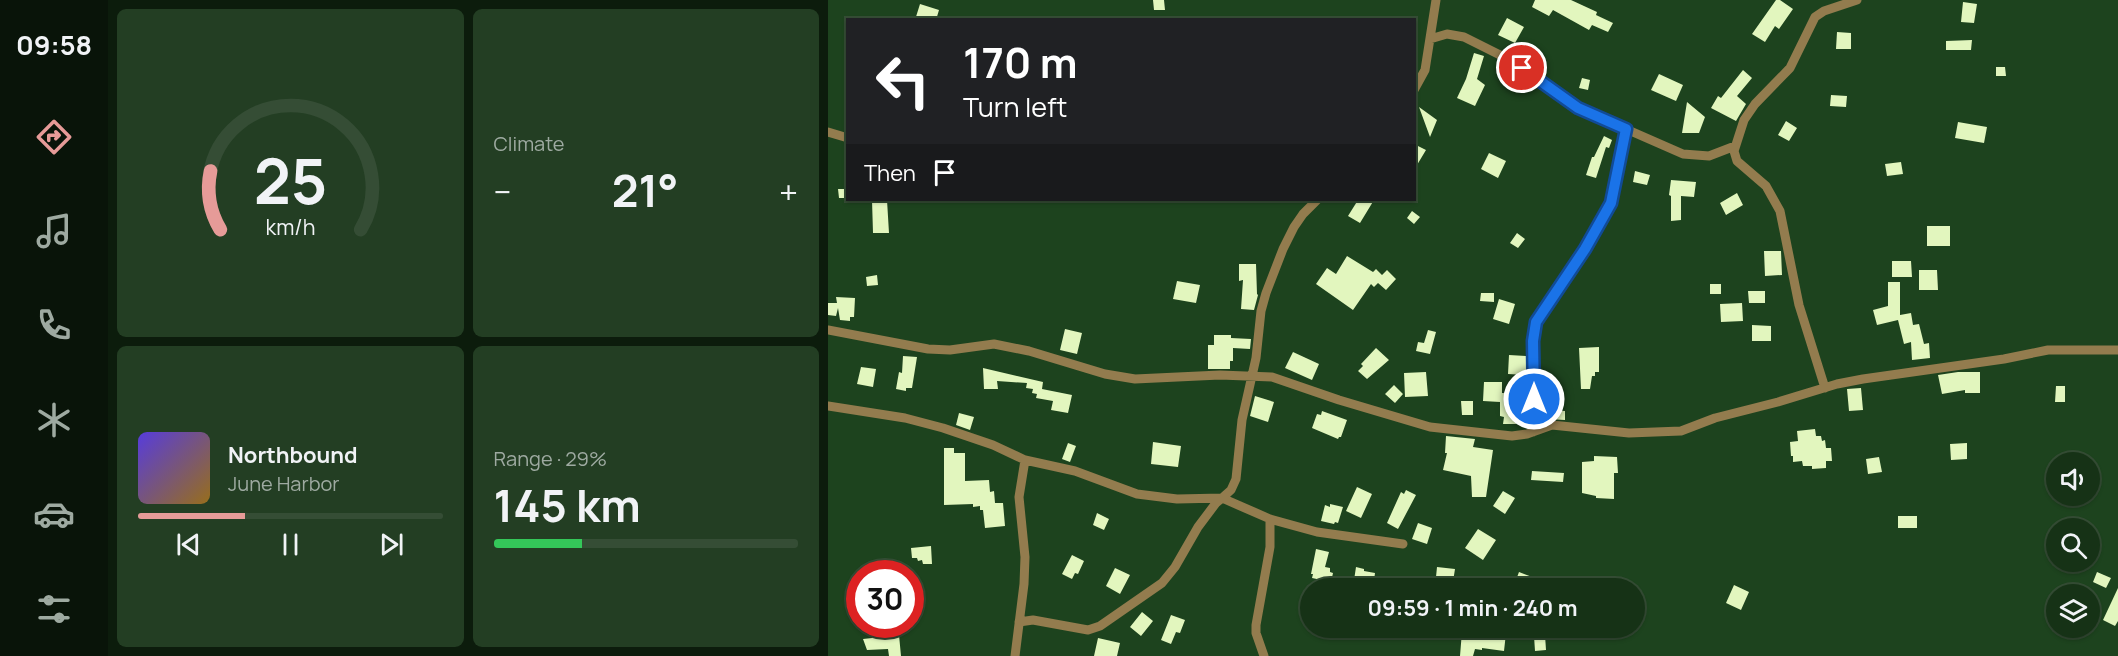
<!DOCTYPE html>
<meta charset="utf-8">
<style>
body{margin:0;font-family:Manrope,sans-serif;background:#233e23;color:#f1f3f6;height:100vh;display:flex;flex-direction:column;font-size:22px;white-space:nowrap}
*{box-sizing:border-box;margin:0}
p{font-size:20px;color:#9eaaa1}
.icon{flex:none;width:33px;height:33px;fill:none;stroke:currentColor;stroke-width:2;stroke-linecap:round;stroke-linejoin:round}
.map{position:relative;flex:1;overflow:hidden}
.panel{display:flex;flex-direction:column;gap:9px;padding:9px;background:#0c1c0c;width:720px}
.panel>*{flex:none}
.hud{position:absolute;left:18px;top:18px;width:570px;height:183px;border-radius:0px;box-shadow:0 2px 4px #0004,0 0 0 2px #354d35;background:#202124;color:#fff;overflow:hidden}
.tools{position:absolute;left:1218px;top:452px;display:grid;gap:12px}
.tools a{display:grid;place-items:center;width:54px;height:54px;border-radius:50%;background:#163216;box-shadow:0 2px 4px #0004,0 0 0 2px #354d35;font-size:30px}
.speed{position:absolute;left:18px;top:560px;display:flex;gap:12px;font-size:30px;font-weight:700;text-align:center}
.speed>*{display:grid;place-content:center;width:78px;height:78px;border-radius:50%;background:#163216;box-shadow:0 2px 4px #0004,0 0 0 2px #354d35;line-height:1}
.speed .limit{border:9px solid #d22;background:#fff;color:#111}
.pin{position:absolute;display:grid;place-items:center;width:51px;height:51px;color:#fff;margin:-26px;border:3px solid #fff;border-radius:50%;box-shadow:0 2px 6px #0007}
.me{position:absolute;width:66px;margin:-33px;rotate:0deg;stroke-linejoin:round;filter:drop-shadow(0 0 4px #0008)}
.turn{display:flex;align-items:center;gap:21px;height:126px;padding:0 18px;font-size:27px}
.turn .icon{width:78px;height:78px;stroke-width:2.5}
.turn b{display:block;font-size:42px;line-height:51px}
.then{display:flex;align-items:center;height:57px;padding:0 18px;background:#0003;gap:12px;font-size:22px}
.big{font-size:45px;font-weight:700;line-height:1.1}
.panel .card{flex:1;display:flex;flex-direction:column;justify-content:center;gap:9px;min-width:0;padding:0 21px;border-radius:9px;background:#233e23}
.panel .dial{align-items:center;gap:0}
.dial svg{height:156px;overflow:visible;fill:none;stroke:#354d35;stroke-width:7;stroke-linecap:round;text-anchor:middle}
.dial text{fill:#f1f3f6;stroke:none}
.song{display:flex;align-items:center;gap:18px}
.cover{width:72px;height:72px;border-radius:9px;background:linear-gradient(135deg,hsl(250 70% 55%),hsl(40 70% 35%))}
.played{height:6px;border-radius:3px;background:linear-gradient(90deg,#e69b98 35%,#354d35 35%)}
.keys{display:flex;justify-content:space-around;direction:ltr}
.heat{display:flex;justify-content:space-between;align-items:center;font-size:33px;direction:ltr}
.charge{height:9px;border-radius:4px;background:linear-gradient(90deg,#34c759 29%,#354d35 0)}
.panel .tiles{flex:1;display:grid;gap:9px;grid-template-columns:repeat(2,1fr)}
.trip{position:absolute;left:472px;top:578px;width:345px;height:60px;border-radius:30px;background:#163216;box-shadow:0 2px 4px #0004,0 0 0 2px #354d35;font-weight:700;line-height:60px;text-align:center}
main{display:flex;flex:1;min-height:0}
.dock{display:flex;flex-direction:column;width:108px;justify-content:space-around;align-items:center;background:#091409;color:#9eaaa1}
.dock .icon{width:42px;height:42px}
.dock .selected{color:#e69b98}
.dock b{font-size:27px;color:#f1f3f6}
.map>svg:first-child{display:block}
.building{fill:#e2f6be}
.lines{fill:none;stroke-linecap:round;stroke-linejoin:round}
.street{stroke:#937c4e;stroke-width:9}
.route-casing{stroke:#114b97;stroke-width:15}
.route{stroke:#1a73e8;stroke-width:10}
</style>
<main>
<nav class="dock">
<b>09:58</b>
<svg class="icon selected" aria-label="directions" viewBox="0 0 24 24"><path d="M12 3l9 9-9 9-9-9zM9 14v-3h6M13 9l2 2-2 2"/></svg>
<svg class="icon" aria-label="music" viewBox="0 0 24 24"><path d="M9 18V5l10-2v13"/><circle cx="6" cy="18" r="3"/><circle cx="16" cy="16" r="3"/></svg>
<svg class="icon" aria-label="phone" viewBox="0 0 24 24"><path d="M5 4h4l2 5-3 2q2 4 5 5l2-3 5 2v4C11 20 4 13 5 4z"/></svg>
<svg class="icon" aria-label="climate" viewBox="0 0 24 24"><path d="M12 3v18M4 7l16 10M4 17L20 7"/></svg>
<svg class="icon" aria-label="car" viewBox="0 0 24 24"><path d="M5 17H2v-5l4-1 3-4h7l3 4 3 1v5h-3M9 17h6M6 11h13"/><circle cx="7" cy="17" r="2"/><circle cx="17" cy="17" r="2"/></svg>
<svg class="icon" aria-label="filters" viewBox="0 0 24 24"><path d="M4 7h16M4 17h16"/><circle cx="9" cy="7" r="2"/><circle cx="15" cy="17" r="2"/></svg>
</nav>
<section class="panel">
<div class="tiles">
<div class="card dial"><svg viewBox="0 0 100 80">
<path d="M14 69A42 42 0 1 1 86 69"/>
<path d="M14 69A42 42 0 0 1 9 39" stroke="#e69b98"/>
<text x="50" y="56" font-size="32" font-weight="700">25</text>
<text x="50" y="72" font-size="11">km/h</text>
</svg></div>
<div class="card"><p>Climate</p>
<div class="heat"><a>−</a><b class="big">21°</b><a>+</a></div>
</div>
<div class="card">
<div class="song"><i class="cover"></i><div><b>Northbound</b><p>June Harbor</p></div></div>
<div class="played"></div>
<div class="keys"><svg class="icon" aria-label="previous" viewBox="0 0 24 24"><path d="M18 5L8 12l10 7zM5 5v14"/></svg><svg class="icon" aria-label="pause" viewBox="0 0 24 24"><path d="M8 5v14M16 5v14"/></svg><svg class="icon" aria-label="next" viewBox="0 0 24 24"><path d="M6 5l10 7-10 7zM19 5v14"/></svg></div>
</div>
<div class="card"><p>Range · 29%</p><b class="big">145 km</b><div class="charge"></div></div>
</div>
</section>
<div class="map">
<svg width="1290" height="656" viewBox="0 0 1290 656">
<rect width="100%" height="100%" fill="#1d431e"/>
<!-- building -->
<path class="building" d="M325,0H336L337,10H326Z
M707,0H743L769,12L768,15L785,23L780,32L764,25L761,30L725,10L721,16L704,7Z
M948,0H952L965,9L951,29L947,26L937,42L924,34Z
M1135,2L1149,4L1146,23L1133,22Z
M92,4L111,10L108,20H87Z
M679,18L696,27L687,43L670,35Z
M1009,32L1023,33V49H1008Z
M1144,40L1143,50H1118V41Z
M646,53L656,56L649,79L657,85L647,106L629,98L638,79Z
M1168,67H1177L1178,76H1168Z
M915,70L924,78L909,96L918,104L908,121L883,108L890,96L893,98Z
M831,74L855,85L848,101L823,90Z
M754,78L762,80L760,90L751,88Z
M1003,95L1019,96L1018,107L1002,106Z
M859,102L877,117L871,133H854Z
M591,107L609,120L602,137Z
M958,121L969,128L961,141L950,135Z
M1130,122L1159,127L1156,143L1127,138Z
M776,136L784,140L781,148L778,147L768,178L758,175L764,157H766Z
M586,144L598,150L586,170Z
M661,153L678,161L670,178L653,169Z
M1073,162L1075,174L1059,176L1057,164Z
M807,171L822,175L819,185L805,182Z
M843,180L868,182L866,197L853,196V220L843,221V196L841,195Z
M10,189H20V198H11Z
M909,193L915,205L898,215L892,203Z
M44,200H59L61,233H45Z
M530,200H546L532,223L520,216Z
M584,211L592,217L586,224L579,218Z
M1099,226H1122V246H1099Z
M689,233L697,239L690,248L682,243Z
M936,251H953L954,275L937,276Z
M519,256L545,272L548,269L554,275L559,270L568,279L558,290L550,283L546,287L543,284L525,310L488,284L499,268L508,274Z
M1064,261H1083L1084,277H1064Z
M411,264H428L429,294L430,295L426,310L413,309L415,280L411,281Z
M1091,270H1109L1110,290H1091Z
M49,275L50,285L39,286L38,277Z
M349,281L372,285L368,303L345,299Z
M1060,282H1072V315L1083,313L1085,325L1091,324L1096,344L1101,343L1102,358L1084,360L1083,342L1076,344L1070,320L1049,325L1045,310L1060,306Z
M882,284H893V294H882Z
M920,291H937V303H921Z
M653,293H666V302L652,301Z
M8,297L27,298L26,317H22V321L12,320L10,308L8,316L0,315V303H9Z
M671,299L687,304L681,324L665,319Z
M914,303L915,321L893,322L892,304Z
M924,325L943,326V341H924Z
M237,329L254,333L249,354L232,350Z
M600,330L608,332L602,354L588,351L590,342L596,343Z
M386,335H403V338L423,339L422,349L405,348V361H402V369H380V345H386Z
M771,347V372H767V376H764L762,389H753L751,348Z
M548,348L561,360L539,379L530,371L535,366L533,364Z
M465,352L491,364L484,380L457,368Z
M681,355L698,356V375L680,374Z
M75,356L89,357L84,388H78V391L68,389L71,372L74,373Z
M33,367L48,369L45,387L29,384Z
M155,368L215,382L214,389L244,395L240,413L223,410L225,401L208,398L209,394L204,393L205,389L198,388L199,383L169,381L170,389H156Z
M598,372L600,396L577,397L576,373Z
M1130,372H1152V393H1137V390L1114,394L1110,375Z
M656,382H674V393L698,394V416H695L693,422H688V424H675L676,417L672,416V402L655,401Z
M566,385L575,394L567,403L557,394Z
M1228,386H1237V402H1227Z
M1033,388L1035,410L1021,411L1019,389Z
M427,396L446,402L440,422L422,416Z
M633,401H645V415H634Z
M721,410L737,411V420L720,419Z
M494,411L519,420L513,437H511L510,439L484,428L489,414L493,415Z
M131,413L146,417L142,430L128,425Z
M987,429L988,436H993L994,441L997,440L998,448H1003L1004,461H998V468L984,469V466H975L974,461L965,462V456H963L962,442L970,441L969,431Z
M618,436L647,439L645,447L665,450L658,497H644L643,476L615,470L619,453H617Z
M325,442L353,446L350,467L323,464Z
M240,443L248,446L242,462L234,459Z
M1139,443V459L1123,460L1122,444Z
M116,448H126V453H137V481L161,480L162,492L166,491L167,503H175L177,526L157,528L155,510H152V506L145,507V504L116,505Z
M766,456L789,457L790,473H786V499L768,498V496L754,493V462L766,461Z
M1051,457L1054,472L1040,474L1038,459Z
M704,471L736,473L735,482L703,480Z
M529,487L544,494L533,518L518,511Z
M578,490L588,495L570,529L559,523L573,492L576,494Z
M675,491L687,498L677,514L665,506Z
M502,504L515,507L510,523L507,522L506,524L493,521L497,505L502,507Z
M269,513L281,519L276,530L265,525Z
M1070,516H1089V528H1070Z
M590,523L604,528L599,544L584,539Z
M650,529L668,540L655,560L637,548Z
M103,546L104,564H95L94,560L90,561L89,558H84L83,548Z
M488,549L501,552L497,567L502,568V572L505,573L503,582L484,578L485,574H483Z
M244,555L256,561L250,574L247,573L244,579L234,574Z
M528,567L536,569V571L547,573L545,588L525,587Z
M609,567L627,569L624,588L607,587Z
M287,568L302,575L292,594L278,586Z
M691,572L707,578L704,586L688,580Z
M1269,572L1283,578L1278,588L1265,582Z
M906,585L921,592L913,610L898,603Z
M1290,588V621L1287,626L1275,620Z
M314,612L325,621L313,636L302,627Z
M343,615L357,620L352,633L348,632L343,644L333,640Z
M45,624H55V631L70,632L71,635L73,656H61L60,649L39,650L35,639L44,638Z
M660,630L678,633L676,651L654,648V650L647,649L645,656H632L634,631L659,633Z
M717,635L718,650L707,651L706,636Z
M270,638L292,643L289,656H266Z"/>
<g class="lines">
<!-- street -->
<path class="street" d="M602,39L619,34L636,37L680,59L750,108L855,154L881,156L907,146
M586,90L597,70L608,0
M0,132L20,138
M0,330L100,349L122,350L166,344L201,351L277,374L307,379L392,375L444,377L511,400L602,427L684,436L699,434L724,425L801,433L853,431L887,418L950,402L1009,384L1035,379L1176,359L1220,350H1290
M997,388L971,305L952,211L938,186L909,161L906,151L916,120L927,104L962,68L987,17L996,11L1029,0
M0,406L77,418L115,428L165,445L197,460L247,471L309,494L349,499L394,498L403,490L408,479L414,420L428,358L433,311L438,293L455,249L466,227L475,214L489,200
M705,432V341L708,322L757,249L783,203L799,129
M191,622L205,620L260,630L272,626L334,583L347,567L370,527L388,503L394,498L442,519L489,532L575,544
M187,656L196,584L197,557L191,497L197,460
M436,656L428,633V625L442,547V519"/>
</g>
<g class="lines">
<!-- route casing -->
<g class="route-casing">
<path id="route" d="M694,68L750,108L798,129L783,203L757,249L708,322L705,341L706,399"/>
</g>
<!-- route -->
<use href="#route" class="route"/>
</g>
</svg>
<div class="tools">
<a><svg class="icon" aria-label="sound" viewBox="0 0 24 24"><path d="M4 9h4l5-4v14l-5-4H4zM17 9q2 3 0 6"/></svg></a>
<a><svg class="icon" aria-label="search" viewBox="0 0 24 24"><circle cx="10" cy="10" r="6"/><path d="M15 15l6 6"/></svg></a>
<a><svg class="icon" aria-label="layers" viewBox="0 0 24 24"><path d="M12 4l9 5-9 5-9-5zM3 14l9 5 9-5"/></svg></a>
</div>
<div class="speed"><div class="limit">30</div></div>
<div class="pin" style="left:694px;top:68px;background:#d93025"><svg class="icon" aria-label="arrive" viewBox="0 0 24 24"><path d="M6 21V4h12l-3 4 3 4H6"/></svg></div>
<svg class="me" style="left:706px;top:399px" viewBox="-20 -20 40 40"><circle r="17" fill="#1a73e8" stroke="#fff" stroke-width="3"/><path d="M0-11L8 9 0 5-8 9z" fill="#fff"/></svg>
<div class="trip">09:59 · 1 min · 240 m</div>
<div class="hud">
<div class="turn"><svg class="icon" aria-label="left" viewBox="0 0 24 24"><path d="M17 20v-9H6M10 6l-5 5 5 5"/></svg><div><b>170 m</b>Turn left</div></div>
<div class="then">Then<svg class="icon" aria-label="arrive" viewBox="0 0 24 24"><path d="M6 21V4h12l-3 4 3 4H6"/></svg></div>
</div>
</div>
</main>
